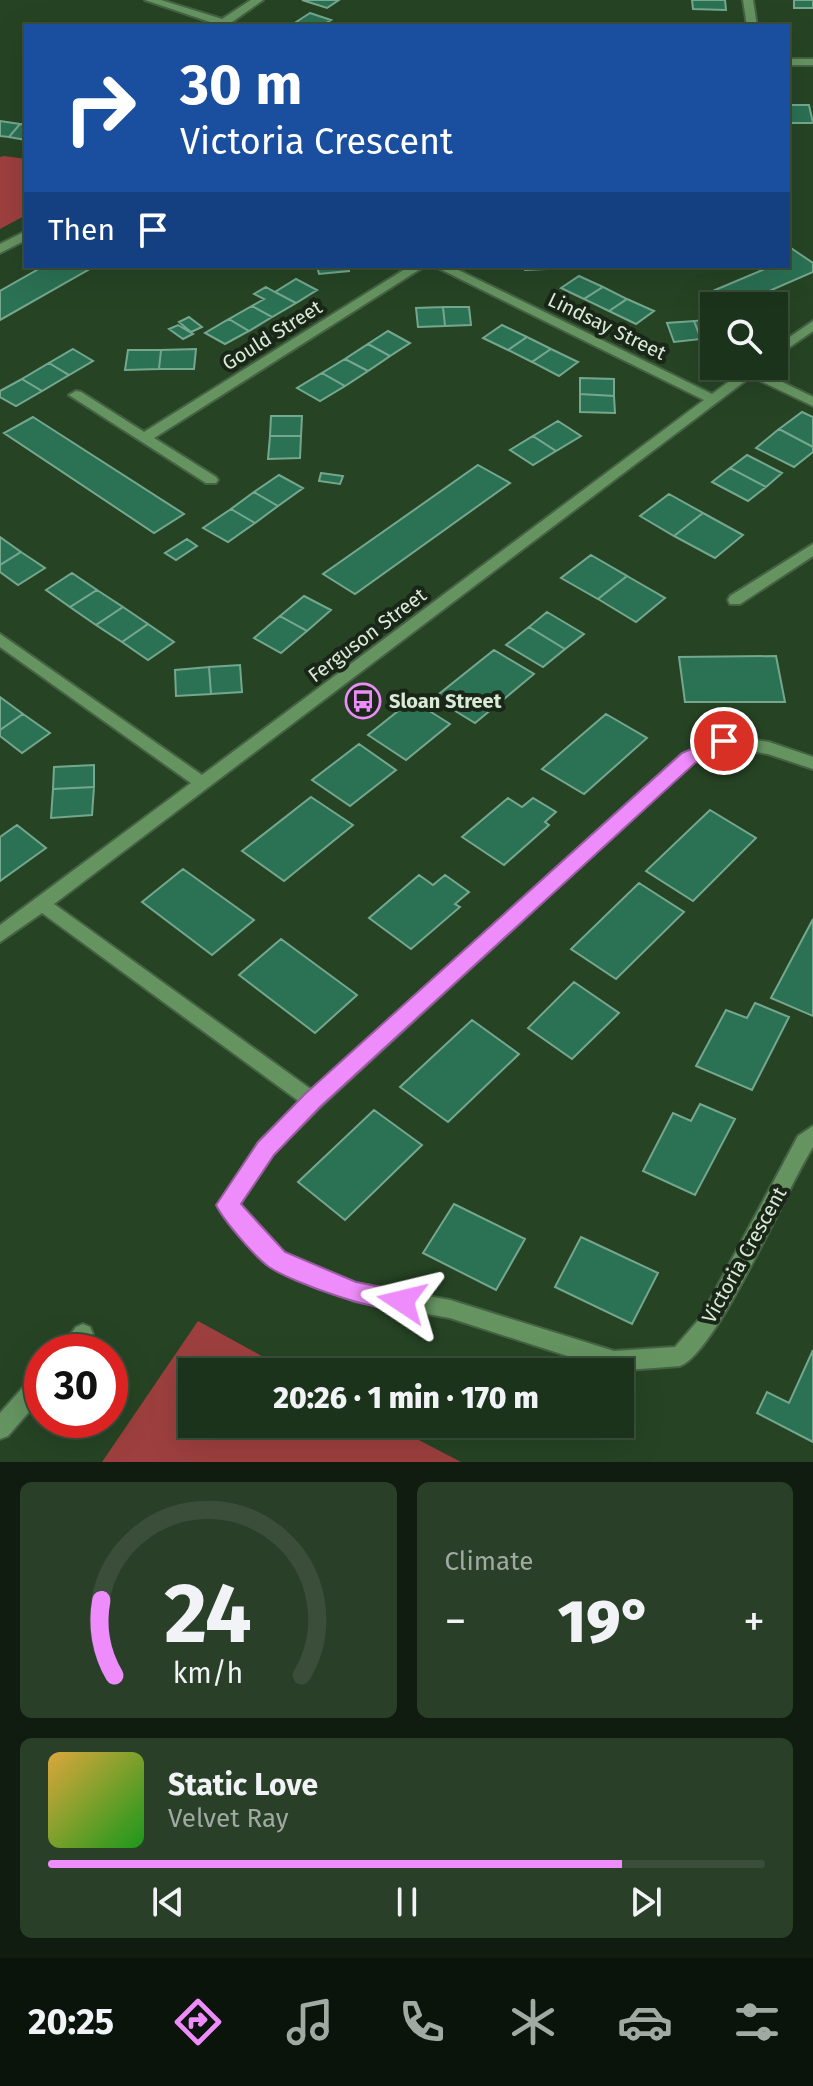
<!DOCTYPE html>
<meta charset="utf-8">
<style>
body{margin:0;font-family:"Fira Sans",sans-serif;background:#293f28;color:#f1f3f6;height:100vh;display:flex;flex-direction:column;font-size:30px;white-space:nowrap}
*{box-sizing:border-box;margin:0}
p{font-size:26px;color:#a0aaa3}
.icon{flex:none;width:44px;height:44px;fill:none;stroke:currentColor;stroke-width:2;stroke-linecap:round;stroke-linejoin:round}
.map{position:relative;height:1462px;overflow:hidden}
.sheet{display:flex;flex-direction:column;gap:20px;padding:20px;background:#0f1c0f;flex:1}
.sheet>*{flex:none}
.top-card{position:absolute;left:24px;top:24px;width:766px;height:244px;border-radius:0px;box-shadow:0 8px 32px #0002,0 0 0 2px #3a4e3a;background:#1a4fa0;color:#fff;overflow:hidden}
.tools{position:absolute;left:700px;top:292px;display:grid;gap:16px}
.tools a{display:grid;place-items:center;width:88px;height:88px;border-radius:0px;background:#1c331b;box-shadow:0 8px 32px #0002,0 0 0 2px #3a4e3a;font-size:40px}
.speed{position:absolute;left:24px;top:1334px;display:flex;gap:16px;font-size:40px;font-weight:700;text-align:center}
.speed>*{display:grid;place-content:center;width:104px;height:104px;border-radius:50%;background:#1c331b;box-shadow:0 8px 32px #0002,0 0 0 2px #3a4e3a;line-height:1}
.speed .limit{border:12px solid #d22;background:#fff;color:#111}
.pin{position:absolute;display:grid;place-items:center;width:68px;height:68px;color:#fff;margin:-34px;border:4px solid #fff;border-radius:50%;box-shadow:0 2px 8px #0007}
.me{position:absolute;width:88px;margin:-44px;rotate:280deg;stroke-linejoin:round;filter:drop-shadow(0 0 6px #0008)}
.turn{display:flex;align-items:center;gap:28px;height:168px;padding:0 24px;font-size:36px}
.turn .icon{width:104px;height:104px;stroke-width:2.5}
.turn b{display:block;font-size:56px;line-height:68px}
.then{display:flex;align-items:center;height:76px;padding:0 24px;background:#0003;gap:16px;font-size:30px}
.big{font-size:60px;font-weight:800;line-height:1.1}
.sheet .tile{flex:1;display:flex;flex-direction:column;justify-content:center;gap:12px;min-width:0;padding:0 28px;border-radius:12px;background:#293f28}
.sheet .dial{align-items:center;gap:0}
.dial svg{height:208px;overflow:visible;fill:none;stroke:#3a4e3a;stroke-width:7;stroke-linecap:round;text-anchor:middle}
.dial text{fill:#f1f3f6;stroke:none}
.song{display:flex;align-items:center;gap:24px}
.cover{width:96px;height:96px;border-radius:12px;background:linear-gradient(135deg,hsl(40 70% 55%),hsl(120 70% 35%))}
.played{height:8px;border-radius:4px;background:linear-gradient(90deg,#ed8cfa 80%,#3a4e3a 80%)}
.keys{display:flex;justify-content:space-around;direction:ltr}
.heat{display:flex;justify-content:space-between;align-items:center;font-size:44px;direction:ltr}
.sheet .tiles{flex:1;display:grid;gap:20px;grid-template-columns:1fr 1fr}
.tile:last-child{grid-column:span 2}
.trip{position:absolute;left:178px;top:1358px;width:456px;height:80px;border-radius:0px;background:#1c331b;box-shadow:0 8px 32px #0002,0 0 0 2px #3a4e3a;font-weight:800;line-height:80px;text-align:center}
.dock{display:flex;height:128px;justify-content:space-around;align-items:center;background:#0b140b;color:#a0aaa3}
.dock .icon{width:56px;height:56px}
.dock .current{color:#ed8cfa}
.dock b{font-size:36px;color:#f1f3f6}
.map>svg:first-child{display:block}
.green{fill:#9d3f3f}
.building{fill:#2b7154;stroke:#75a78e;stroke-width:2}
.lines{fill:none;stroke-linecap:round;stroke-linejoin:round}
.lane-casing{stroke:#466244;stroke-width:4}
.street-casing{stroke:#466244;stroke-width:4}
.lane{fill:#659461;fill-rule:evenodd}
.street{fill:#659461;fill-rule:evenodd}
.route{fill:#ed8cfa;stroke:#9a5ba2;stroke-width:2}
.labels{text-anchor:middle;stroke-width:8;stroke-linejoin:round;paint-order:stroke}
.street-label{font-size:20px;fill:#d9ebd7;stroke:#192618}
.poi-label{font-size:20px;font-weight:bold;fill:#d9ebd7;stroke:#192618;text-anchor:start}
</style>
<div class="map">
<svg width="813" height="1462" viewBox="0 0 813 1462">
<rect width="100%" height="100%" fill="#264424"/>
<!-- green -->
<path class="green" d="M4,156L26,159V215L0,229V157Z
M198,1321L291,1372H192V1424H388L461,1462H102Z"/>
<!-- building -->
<path class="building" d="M302,0H339L327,8Z
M692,0H725L726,10L693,9Z
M794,0H813V8H794Z
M310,13L331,20L321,26H290Z
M788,105H809L813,123H788Z
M0,121L20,124L9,137L0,136Z
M20,124L26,125V140L9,137Z
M788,246L813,263V272L737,305L715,290L772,266H788Z
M44,266H95L0,320V291Z
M317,266H348L349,271L319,274Z
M524,266H568V268L525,270Z
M579,276L603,287L584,299L561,288Z
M296,279L317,290L296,303L275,292Z
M266,287L275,292L296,303L272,317L252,306L264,299L254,294Z
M603,287L627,299L609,311L584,299Z
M627,299L654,311L636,324L609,311Z
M252,306L272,317L249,331L229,319Z
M443,307H469L471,325L445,326Z
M443,307L445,326L418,327L416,308Z
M189,317L202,327L191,332L179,322Z
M229,319L249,331L225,344L205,333Z
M714,319V338L701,339L694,321Z
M694,321L701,339L674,342L667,323Z
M178,325L193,334L183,339L169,329Z
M502,325L527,337L508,350L483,338Z
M388,331L410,343L390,356L368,344Z
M527,337L551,349L532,362L508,350Z
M368,344L390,356L368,371L345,359Z
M73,349L93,361L69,375L49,363Z
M196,349L194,369H159L161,350Z
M551,349L578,362L559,376L532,362Z
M128,350H161L159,369L125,370Z
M345,359L368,371L345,386L322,373Z
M49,363L69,375L42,391L22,379Z
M322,373L345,386L320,401L297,388Z
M580,378L614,379V396L580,394Z
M22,379L42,391L16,406L0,397V391Z
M580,394L614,396L615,413L580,412Z
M802,412L813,417V447L779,429Z
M271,416H302L301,436H270Z
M33,417L184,514L154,533L4,433Z
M558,421L581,436L556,451L533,436Z
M779,429L813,447V452L794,467L756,448Z
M270,436H301L300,458L268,459Z
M533,436L556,451L533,465L510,450Z
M747,455L782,473L766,487L730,468Z
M478,465L510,483L355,594L323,574Z
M730,468L766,487L748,501L712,482Z
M321,473L343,476L340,484L319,481Z
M279,475L303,488L278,506L254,492Z
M254,492L278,506L255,523L231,509Z
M669,494L703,513L674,536L640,516Z
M231,509L255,523L228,542L203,528Z
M703,513L743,535L715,558L674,536Z
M0,537L21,552L0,565Z
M187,539L197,546L176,560L165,553Z
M21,552L45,568L18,585L0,572V565Z
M591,555L627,576L598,599L561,578Z
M72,573L97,590L70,607L46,590Z
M627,576L665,598L636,622L598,599Z
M97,590L123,607L96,625L70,607Z
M304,596L331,610L307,631L280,616Z
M123,607L148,624L122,642L96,625Z
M547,612L584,634L565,649L529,627Z
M280,616L307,631L281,653L254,638Z
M148,624L174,642L148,660L122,642Z
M529,627L565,649L543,667L506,645Z
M494,650L534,674L475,723L434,698Z
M776,656L785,702H685L679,657Z
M240,665L242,692L211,694L209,667Z
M209,667L211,694L176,696L175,670Z
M0,697L23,714L0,730Z
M412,700L450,724L406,760L368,735Z
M23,714L50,733L22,753L0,736V730Z
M606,714L647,738L584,794L542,769Z
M359,744L396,770L350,806L312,780Z
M94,765V787L53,789L54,767Z
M94,787L92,815L51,818L53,789Z
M311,797L353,825L284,881L242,851Z
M508,798L522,807L533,798L556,812L545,822L549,825L504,865L462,837Z
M710,810L756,838L693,901L646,871Z
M17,825L46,848L0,881V837Z
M183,869L254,920L212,955L142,902Z
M419,875L433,885L445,875L469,892L455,904L460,907L411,949L369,918Z
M639,883L684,912L616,979L571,949Z
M813,919V1016L771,998Z
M281,939L357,995L315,1033L239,975Z
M574,982L619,1013L572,1059L528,1028Z
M755,1003L789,1017L752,1090L696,1066L726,1010L747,1018Z
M472,1020L519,1054L448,1122L400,1087Z
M700,1104L735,1119L695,1195L643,1171L673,1113L691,1121Z
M374,1110L422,1145L345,1220L298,1182Z
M454,1204L525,1239L496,1290L423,1253Z
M581,1237L658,1273L632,1324L555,1287Z
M813,1350V1442L757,1413L767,1392L789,1403Z"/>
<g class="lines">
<!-- lane casing -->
<g class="lane-casing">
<path id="lane" d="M751,367L813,397V406L746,374L744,371Z"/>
</g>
<!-- street casing -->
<g class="street-casing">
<path id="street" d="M145,0H161L222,19L251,0H263L232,22L238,26H222Z
M743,0H753L757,26H747Z
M788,59H813V65H788Z
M26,231V240L0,253V244Z
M410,266H425L154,438L216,477L218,480L216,483H206L69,395L76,391L81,392L144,432Z
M434,266H450L712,394L750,366H765L54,904L312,1090L682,754L724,735L769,742L813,757V769L768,754L726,747L694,762L320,1107L273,1154L240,1204L284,1253L355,1283L450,1300L614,1351L675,1347L701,1317L798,1136L813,1126V1147C786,1189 718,1351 680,1366L614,1371L450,1318L354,1301L270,1265L218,1205L259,1142L300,1102L42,913L0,942V925L191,783L0,647V634L202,775L704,400Z
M813,321V331L774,358V348Z
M813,544V556L740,604H730L728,600L730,596Z
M83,1324L90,1327L93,1334L80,1352H57L76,1327Z
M42,1371V1397L8,1436L0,1439V1413L35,1374Z"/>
</g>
<!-- lane -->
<use href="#lane" class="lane"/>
<!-- street -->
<use href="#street" class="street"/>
</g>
<!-- route -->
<path class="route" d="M724,735L733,741L730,746L695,763L320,1107L274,1155L241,1204L285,1252L356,1282L410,1293L414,1301L410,1308C386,1317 291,1282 269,1267C255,1257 223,1220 216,1205L258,1142L305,1094L682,753Z"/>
<!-- icons -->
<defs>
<g id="bus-ring" transform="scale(1.8)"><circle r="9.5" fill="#192618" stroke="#ed8cfa" stroke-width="1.5"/><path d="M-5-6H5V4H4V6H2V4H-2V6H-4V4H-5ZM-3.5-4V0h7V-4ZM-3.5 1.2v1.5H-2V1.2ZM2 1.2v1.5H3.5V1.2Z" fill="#ed8cfa"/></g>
</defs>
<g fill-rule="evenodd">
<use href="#bus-ring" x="363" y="701"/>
</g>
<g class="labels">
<!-- street labels -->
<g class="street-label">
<text transform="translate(607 326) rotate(26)" y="7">Lindsay Street</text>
<text transform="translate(272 335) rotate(-32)" y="7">Gould Street</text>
<text transform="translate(367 635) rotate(-37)" y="7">Ferguson Street</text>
<text transform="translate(744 1255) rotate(-61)" y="7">Victoria Crescent</text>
</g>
<!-- poi labels -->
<g class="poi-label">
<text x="389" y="708">Sloan Street</text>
</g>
</g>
</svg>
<div class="tools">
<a><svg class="icon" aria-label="search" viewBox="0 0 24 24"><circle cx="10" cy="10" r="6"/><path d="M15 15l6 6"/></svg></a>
</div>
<div class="speed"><div class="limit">30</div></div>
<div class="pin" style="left:724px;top:741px;background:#d93025"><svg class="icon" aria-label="arrive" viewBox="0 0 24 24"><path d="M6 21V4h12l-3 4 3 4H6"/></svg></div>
<svg class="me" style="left:402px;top:1301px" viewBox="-20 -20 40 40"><path d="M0-17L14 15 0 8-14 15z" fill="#ed8cfa" stroke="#fff" stroke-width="4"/></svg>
<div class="trip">20:26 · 1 min · 170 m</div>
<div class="top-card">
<div class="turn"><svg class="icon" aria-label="right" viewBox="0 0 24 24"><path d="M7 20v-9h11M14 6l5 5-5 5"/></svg><div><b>30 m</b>Victoria Crescent</div></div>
<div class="then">Then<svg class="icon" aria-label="arrive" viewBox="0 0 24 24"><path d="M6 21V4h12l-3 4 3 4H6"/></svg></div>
</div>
</div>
<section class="sheet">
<div class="tiles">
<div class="tile dial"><svg viewBox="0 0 100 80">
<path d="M14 69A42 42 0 1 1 86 69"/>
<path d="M14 69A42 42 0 0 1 9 40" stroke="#ed8cfa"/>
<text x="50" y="56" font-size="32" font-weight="700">24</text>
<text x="50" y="72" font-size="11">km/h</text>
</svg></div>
<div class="tile"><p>Climate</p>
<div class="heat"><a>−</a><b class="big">19°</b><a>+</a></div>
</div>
<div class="tile">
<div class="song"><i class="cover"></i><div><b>Static Love</b><p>Velvet Ray</p></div></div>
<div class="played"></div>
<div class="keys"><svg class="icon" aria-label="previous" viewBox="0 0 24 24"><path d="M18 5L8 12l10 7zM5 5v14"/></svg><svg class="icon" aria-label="pause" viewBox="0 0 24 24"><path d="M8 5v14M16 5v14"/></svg><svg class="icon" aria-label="next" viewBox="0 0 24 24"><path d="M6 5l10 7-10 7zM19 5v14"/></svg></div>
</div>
</div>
</section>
<nav class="dock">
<b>20:25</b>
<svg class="icon current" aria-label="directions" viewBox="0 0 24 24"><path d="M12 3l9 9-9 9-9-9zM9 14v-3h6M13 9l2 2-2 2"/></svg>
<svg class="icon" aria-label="music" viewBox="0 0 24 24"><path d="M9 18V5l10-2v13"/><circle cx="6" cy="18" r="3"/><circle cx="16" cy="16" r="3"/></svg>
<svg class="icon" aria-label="phone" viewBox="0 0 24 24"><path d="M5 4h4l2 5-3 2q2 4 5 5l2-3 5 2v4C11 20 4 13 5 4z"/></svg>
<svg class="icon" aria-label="climate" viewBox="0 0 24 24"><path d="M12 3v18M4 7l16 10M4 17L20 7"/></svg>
<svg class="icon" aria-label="car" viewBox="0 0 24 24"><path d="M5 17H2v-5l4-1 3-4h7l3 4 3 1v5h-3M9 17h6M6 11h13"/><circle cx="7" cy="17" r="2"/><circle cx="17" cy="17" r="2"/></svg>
<svg class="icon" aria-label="filters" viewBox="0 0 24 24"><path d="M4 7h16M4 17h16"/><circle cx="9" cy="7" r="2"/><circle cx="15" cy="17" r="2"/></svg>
</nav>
